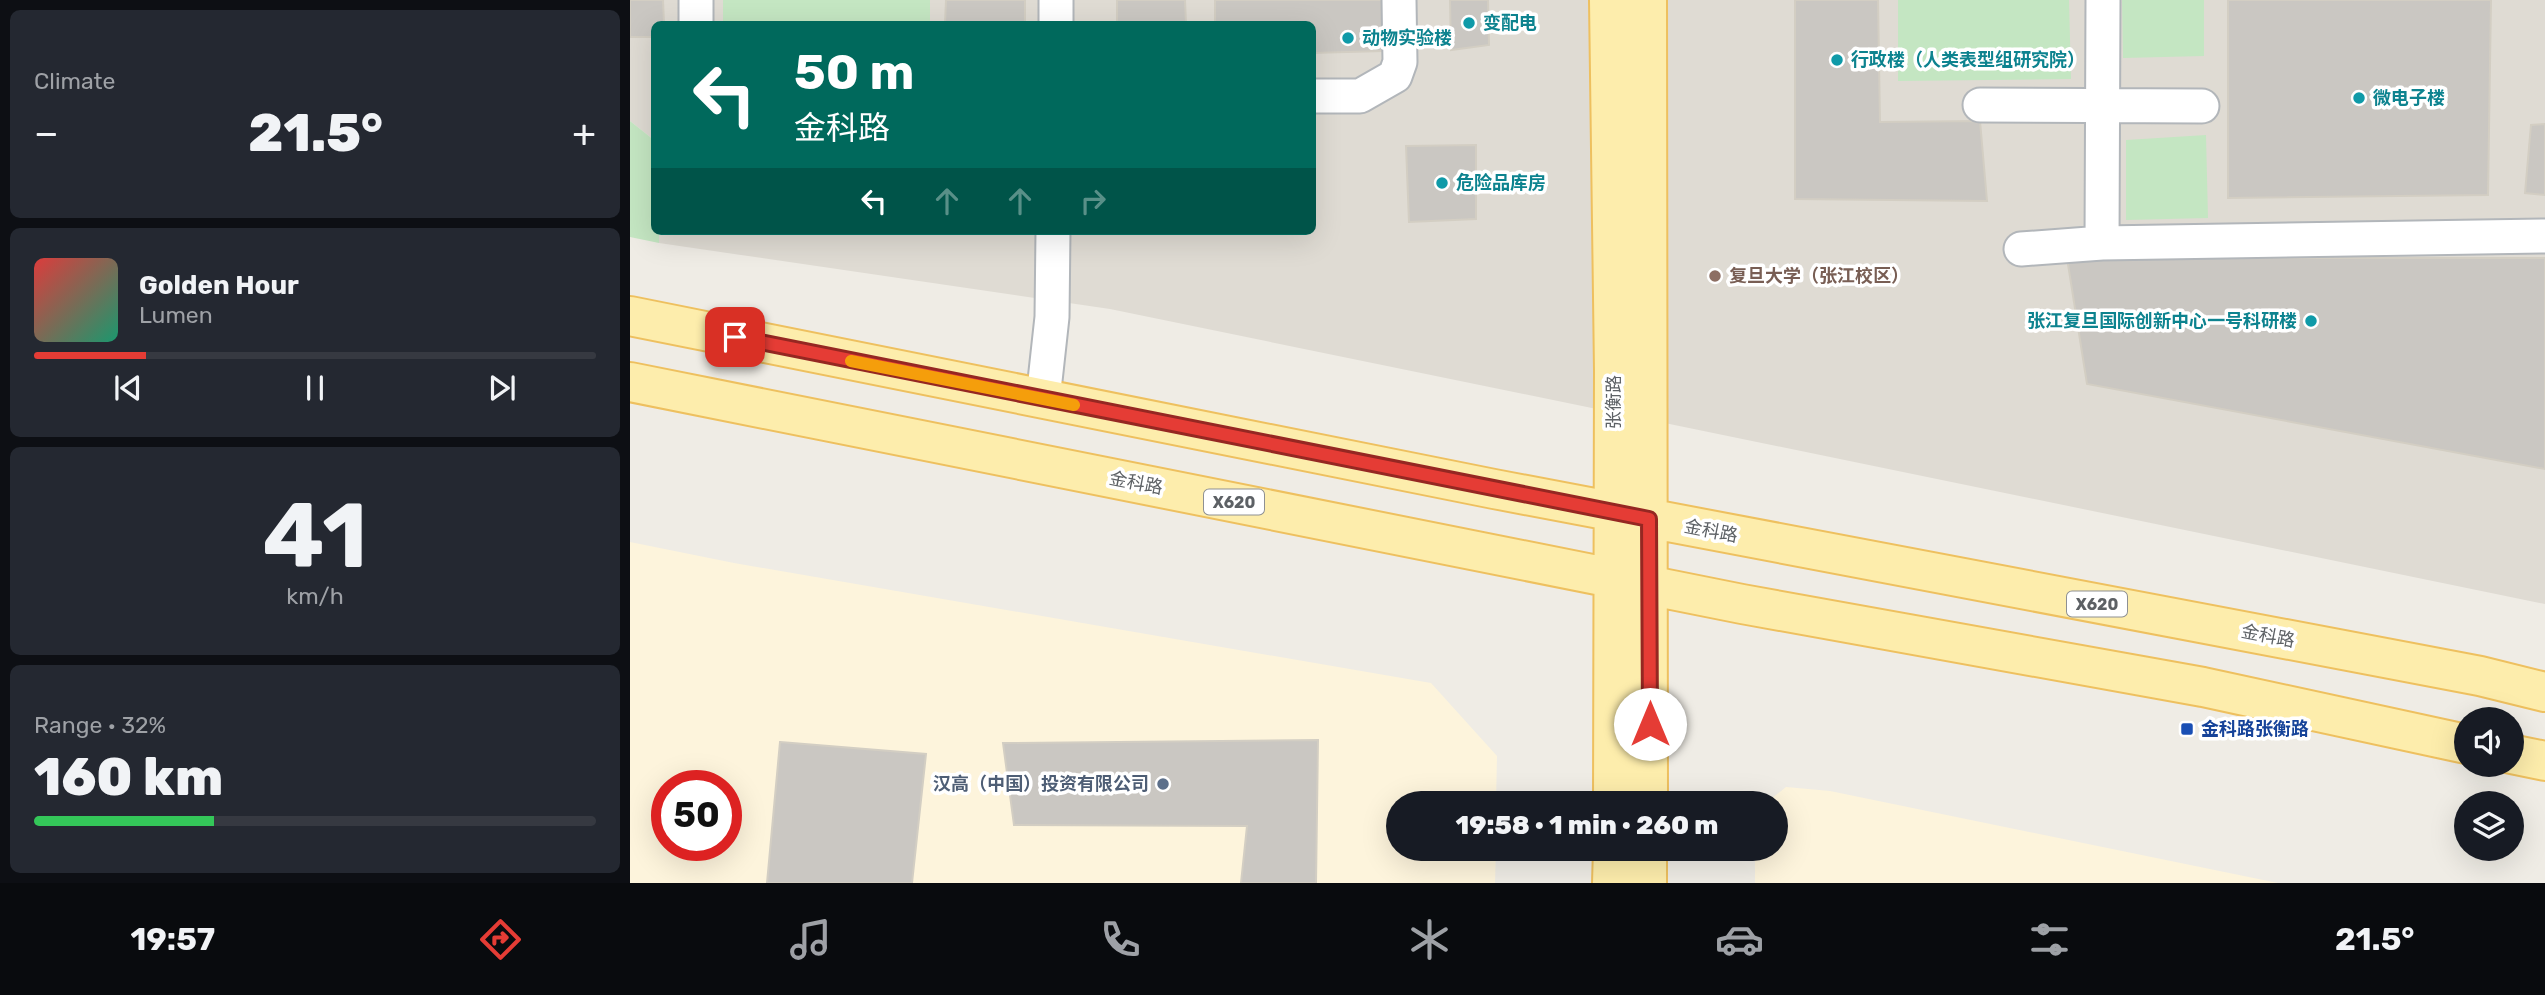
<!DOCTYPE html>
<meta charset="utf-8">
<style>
body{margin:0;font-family:Rubik,"Noto Sans SC",sans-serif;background:#242831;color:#f1f3f6;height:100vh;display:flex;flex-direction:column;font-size:26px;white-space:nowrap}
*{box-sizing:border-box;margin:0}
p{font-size:23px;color:#9ea1a6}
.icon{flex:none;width:38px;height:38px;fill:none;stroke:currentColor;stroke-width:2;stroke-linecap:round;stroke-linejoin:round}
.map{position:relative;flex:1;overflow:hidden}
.drawer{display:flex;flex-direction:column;gap:10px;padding:10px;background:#0d0f14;width:630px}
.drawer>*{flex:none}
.top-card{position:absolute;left:21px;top:21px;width:665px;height:214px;border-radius:10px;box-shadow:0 7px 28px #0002;background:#00695c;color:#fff;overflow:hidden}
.tools{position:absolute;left:1824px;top:707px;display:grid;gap:14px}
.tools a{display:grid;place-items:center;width:70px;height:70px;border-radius:50%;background:#171b24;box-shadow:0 7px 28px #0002;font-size:35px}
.speed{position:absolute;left:21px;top:770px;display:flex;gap:14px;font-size:35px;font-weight:700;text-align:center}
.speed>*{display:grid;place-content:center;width:91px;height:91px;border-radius:50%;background:#171b24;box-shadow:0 7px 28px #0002;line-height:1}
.speed .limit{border:10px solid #d22;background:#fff;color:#111}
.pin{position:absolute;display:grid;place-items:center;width:60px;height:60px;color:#fff;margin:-30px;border-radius:14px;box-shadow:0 4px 10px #0006}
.me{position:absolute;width:77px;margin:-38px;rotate:0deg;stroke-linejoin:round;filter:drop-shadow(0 0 5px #0008)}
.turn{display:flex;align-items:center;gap:24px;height:147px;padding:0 28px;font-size:32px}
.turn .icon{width:91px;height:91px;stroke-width:2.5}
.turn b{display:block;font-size:49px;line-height:60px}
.lanes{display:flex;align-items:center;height:66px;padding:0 28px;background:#0003;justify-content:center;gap:35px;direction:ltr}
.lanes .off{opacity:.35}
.big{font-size:52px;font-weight:800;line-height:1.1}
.drawer .widget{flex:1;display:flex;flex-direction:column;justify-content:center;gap:10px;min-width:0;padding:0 24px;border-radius:10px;background:#242831}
.drawer .dial{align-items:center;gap:0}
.dial b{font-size:91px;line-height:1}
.song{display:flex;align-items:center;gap:21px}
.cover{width:84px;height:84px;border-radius:10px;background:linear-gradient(135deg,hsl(0 70% 55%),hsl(160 70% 35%))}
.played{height:7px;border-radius:4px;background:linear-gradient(90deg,#e53c35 20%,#363941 20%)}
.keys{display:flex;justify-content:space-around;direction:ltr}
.heat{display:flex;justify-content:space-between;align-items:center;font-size:38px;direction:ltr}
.charge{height:10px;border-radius:5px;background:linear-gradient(90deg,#34c759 32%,#363941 0)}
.trip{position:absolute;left:756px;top:791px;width:402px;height:70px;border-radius:35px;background:#171b24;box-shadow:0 7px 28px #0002;font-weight:800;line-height:70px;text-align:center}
.tabs{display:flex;height:112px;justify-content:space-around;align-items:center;background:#090b0e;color:#9ea1a6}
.tabs .icon{width:49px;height:49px}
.tabs .current{color:#e53c35}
.tabs b{font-size:32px;color:#f1f3f6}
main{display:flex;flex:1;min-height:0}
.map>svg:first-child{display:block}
.commercial{fill:#fdf4dc;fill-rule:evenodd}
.education{fill:#dfdbd3}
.green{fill:#c4e6c2}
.building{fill:#cac7c2;stroke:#d3cec3;stroke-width:2}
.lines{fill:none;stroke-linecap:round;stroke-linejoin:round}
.minor-casing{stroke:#b2b6ba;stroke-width:37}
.major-casing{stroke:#eec05f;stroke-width:42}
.minor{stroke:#fff;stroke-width:33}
.major{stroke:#fdedac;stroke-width:38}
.route-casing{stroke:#952722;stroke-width:18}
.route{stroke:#e53c35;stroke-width:12}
.slow{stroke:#f59e0b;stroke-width:12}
.culture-dot{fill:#0f9aa8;stroke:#fff;stroke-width:2.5}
.education-dot{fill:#8d6e63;stroke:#fff;stroke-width:2.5}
.transit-dot{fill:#1a4fb4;stroke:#fff;stroke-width:2.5}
.service-dot{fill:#5c6f8a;stroke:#fff;stroke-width:2.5}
.labels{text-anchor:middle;stroke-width:7;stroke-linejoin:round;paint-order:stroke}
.shield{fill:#fff;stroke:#8e9093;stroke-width:2}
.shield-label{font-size:16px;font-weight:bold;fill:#5d6165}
.culture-label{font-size:18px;font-weight:bold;fill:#0d838f;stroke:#fff;text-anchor:start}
.education-label{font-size:18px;font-weight:bold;fill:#785e54;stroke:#fff;text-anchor:start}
.street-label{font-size:18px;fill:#5d6165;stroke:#fff}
.transit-label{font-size:18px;font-weight:bold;fill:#164399;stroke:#fff;text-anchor:start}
.service-label{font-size:18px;font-weight:bold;fill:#4e5e75;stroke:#fff;text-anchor:end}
</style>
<main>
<section class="drawer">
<div class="widget"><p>Climate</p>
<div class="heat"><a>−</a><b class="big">21.5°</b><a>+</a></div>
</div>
<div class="widget">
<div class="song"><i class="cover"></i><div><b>Golden Hour</b><p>Lumen</p></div></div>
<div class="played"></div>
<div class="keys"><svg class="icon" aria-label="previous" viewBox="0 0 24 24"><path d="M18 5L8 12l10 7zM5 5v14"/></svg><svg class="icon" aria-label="pause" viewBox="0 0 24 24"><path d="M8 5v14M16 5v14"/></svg><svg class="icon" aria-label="next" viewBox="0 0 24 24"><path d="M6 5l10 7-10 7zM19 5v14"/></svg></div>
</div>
<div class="widget dial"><b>41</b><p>km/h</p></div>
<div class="widget"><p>Range · 32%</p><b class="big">160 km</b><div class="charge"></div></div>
</section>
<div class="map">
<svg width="1915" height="883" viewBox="0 0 1915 883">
<rect width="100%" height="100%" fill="#efece5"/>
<!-- commercial -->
<path class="commercial" d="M0,542L104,563L801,683L867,756L866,803H768V849H866L865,883H0ZM37,786H96V845H37Z
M1156,787L1200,791L1648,883H1125V849H1146V803H1136Z"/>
<!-- education -->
<path class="education" d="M0,0H1915V604L480,309L29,243V231H682V24H24V140L0,121Z"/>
<!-- green -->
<path class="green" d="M93,0H300V24H93Z
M1268,0H1439L1441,79L1268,81Z
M1492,0H1574V56L1493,58Z
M0,121L24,140V231H29V243L0,237Z
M1576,135L1578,218L1496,220V140Z"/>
<!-- building -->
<path class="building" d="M0,0H33L34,24H24V37H0Z
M316,0H395V24H315Z
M487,0H555L556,24H487Z
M585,0H753V51L682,53V24H585Z
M820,0H858L859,45L821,50Z
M1165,0H1248L1250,122L1350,121L1357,201L1165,199Z
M1598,0H1861L1858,195L1598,198Z
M1915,124V195L1895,193L1901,125Z
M846,145V219L779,222L776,146Z
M1437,258H1915V469L1457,384Z
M688,740L686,883H611L617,826L384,825L373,743Z
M150,742L296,754L282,883H137Z"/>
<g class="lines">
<!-- minor casing -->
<g class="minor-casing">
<path id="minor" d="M66,0V24
M426,24V0
M682,96H730L765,76L770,62L769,0
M1350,105L1572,106
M1472,243L1473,0
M1391,249L1472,243L1915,236
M413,399L422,317L423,231"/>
</g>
<!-- major casing -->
<g class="major-casing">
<path id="major" d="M979,0L984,371L983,803
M1017,0L1018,803
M0,316L864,489L1850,676L1915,692
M0,382L1112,604L1573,687L1836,744
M1881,754L1915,761
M982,883L983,849
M1017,883V849"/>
</g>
<!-- minor -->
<use href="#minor" class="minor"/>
<!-- major -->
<use href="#major" class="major"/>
</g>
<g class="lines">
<!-- route casing -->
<g class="route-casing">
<path id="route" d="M105,337L1019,519L1020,724"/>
</g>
<!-- route -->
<use href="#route" class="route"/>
<!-- slow -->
<path class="slow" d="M221,361L444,405"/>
</g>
<!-- markers -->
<g class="culture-dot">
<circle cx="839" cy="23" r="7"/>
<circle cx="718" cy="38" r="7"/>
<circle cx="1207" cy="60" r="7"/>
<circle cx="1729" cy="98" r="7"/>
<circle cx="812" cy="183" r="7"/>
<circle cx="1681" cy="321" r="7"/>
</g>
<circle class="education-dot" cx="1085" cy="276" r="7"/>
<rect class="transit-dot" x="1550" y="722" width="14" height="14" rx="3.5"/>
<circle class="service-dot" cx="533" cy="784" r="7"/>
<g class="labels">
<!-- shield labels -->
<g class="shield">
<rect x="574" y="489.5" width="60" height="25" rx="5"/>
<rect x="1437" y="591.5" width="60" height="25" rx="5"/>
</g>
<g class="shield-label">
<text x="604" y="508">X620</text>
<text x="1467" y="610">X620</text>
</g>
<!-- culture labels -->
<g class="culture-label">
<text x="853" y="29">变配电</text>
<text x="732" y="44">动物实验楼</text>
<text x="1221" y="66">行政楼（人类表型组研究院）</text>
<text x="1743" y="104">微电子楼</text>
<text x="826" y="189">危险品库房</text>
<text x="1667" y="327" text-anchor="end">张江复旦国际创新中心一号科研楼</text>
</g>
<!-- education labels -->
<g class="education-label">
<text x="1099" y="282">复旦大学（张江校区）</text>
</g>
<!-- street labels -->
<g class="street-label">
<text transform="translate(984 402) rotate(-90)" y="6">张衡路</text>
<text transform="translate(506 483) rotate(11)" y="6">金科路</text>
<text transform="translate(1081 531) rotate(11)" y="6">金科路</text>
<text transform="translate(1638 636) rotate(11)" y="6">金科路</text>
</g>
<!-- transit labels -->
<g class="transit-label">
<text x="1571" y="735">金科路张衡路</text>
</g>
<!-- service labels -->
<g class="service-label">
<text x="519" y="790">汉高（中国）投资有限公司</text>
</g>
</g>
</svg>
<div class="tools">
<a><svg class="icon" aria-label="sound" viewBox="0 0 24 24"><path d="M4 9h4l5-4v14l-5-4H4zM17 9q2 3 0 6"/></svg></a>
<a><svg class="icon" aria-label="layers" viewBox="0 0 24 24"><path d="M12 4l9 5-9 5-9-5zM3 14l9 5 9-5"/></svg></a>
</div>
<div class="speed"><div class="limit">50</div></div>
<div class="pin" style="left:105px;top:337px;background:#d93025"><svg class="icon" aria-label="arrive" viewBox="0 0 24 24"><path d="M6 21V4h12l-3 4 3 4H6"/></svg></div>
<svg class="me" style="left:1020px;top:724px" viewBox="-20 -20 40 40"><circle r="19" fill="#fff"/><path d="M0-13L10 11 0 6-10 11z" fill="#e53c35"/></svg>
<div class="trip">19:58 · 1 min · 260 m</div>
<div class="top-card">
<div class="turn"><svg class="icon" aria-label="left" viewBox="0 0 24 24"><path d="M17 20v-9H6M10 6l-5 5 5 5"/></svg><div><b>50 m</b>金科路</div></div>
<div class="lanes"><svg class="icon" aria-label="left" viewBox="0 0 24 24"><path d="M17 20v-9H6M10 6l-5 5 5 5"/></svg><svg class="icon off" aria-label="ahead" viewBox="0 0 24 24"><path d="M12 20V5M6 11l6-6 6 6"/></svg><svg class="icon off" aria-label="ahead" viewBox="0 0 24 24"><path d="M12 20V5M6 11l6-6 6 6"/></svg><svg class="icon off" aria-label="right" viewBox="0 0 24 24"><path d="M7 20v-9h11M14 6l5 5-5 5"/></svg></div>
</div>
</div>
</main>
<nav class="tabs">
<b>19:57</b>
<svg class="icon current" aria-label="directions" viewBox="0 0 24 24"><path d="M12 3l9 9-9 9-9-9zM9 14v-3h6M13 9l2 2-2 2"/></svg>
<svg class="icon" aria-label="music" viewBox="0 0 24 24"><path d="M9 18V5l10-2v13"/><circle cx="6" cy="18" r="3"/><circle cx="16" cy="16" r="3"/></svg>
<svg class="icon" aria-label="phone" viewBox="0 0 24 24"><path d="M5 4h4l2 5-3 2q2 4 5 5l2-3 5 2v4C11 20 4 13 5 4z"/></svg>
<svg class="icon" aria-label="climate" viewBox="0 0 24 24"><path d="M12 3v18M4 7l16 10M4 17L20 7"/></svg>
<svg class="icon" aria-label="car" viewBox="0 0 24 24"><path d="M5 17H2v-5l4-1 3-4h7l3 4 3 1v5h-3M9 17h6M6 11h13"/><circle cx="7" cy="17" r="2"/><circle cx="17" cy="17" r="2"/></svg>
<svg class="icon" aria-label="filters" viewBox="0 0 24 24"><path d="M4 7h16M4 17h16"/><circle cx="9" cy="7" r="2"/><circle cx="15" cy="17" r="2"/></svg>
<b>21.5°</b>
</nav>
